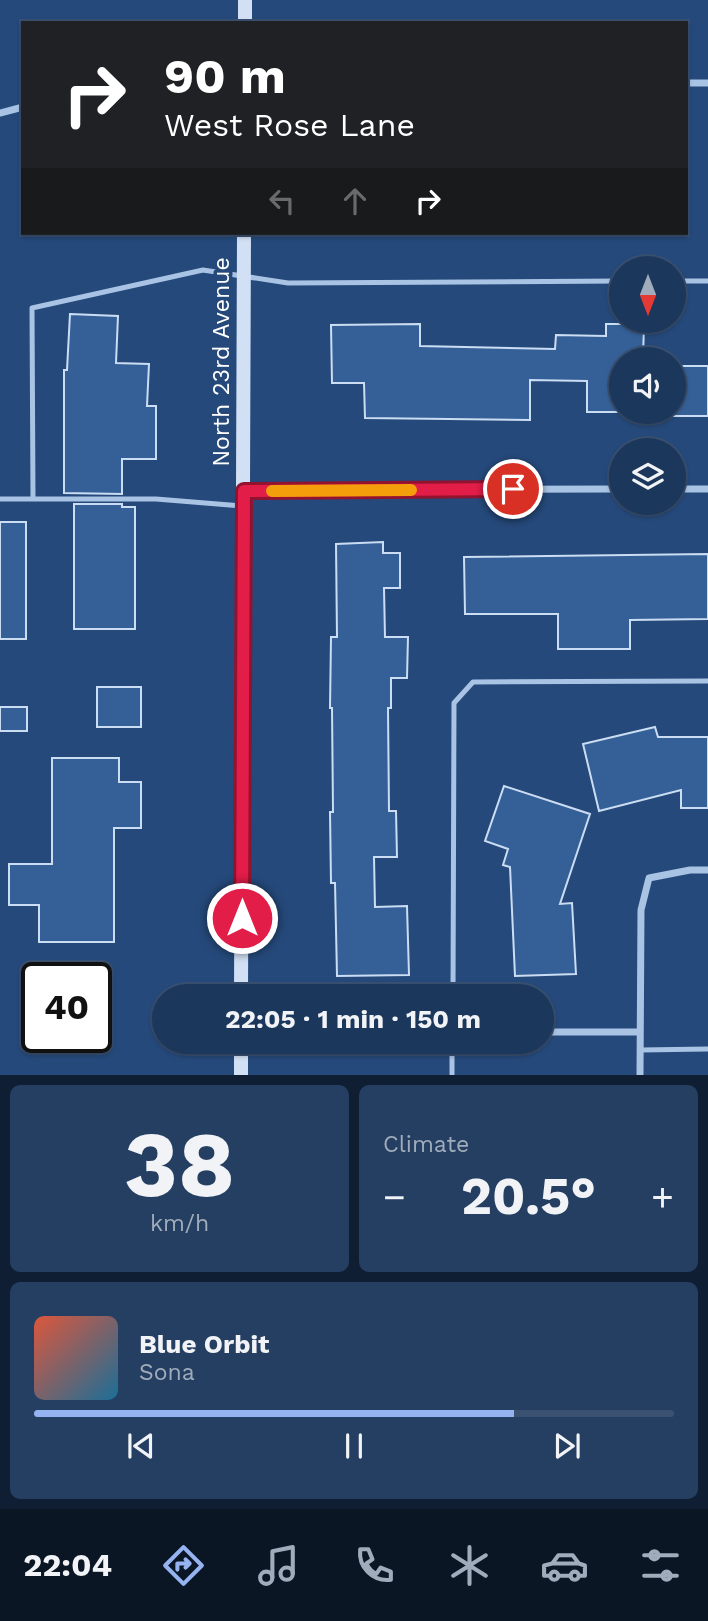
<!DOCTYPE html>
<meta charset="utf-8">
<style>
body{margin:0;font-family:"Work Sans",sans-serif;background:#253f62;color:#f1f3f6;height:100vh;display:flex;flex-direction:column;font-size:26px;white-space:nowrap}
*{box-sizing:border-box;margin:0}
p{font-size:23px;color:#a0acbb}
.icon{flex:none;width:38px;height:38px;fill:none;stroke:currentColor;stroke-width:2;stroke-linecap:round;stroke-linejoin:round}
.map{position:relative;height:1075px;overflow:hidden}
.sheet{display:flex;flex-direction:column;gap:10px;padding:10px;background:#0f1e33;flex:1}
.sheet>*{flex:none}
.guide{position:absolute;left:21px;top:21px;width:667px;height:214px;border-radius:0px;box-shadow:0 2px 5px #0004,0 0 0 2px #3a5172;background:#202124;color:#fff;overflow:hidden}
.needle{width:46px;rotate:180deg}
.fabs{position:absolute;left:609px;top:256px;display:grid;gap:14px}
.fabs a{display:grid;place-items:center;width:77px;height:77px;border-radius:50%;background:#1c375c;box-shadow:0 2px 5px #0004,0 0 0 2px #3a5172;font-size:35px}
.speed{position:absolute;left:21px;top:962px;display:flex;gap:14px;font-size:35px;font-weight:700;text-align:center}
.speed>*{display:grid;place-content:center;width:91px;height:91px;border-radius:50%;background:#1c375c;box-shadow:0 2px 5px #0004,0 0 0 2px #3a5172;line-height:1}
.speed .limit{border:4px solid #111;border-radius:10px;background:#fff;color:#111}
.pin{position:absolute;display:grid;place-items:center;width:60px;height:60px;color:#fff;margin:-30px;border:4px solid #fff;border-radius:50%;box-shadow:0 2px 7px #0007}
.me{position:absolute;width:77px;margin:-38px;rotate:0deg;stroke-linejoin:round;filter:drop-shadow(0 0 5px #0008)}
.turn{display:flex;align-items:center;gap:24px;height:147px;padding:0 28px;font-size:32px}
.turn .icon{width:91px;height:91px;stroke-width:2.5}
.turn b{display:block;font-size:49px;line-height:60px}
.lanes{display:flex;align-items:center;height:66px;padding:0 28px;background:#0003;justify-content:center;gap:35px;direction:ltr}
.lanes .off{opacity:.35}
.big{font-size:52px;font-weight:700;line-height:1.1}
.sheet .widget{flex:1;display:flex;flex-direction:column;justify-content:center;gap:10px;min-width:0;padding:0 24px;border-radius:10px;background:#253f62}
.sheet .dial{align-items:center;gap:0}
.dial b{font-size:91px;line-height:1}
.song{display:flex;align-items:center;gap:21px}
.cover{width:84px;height:84px;border-radius:10px;background:linear-gradient(135deg,hsl(10 70% 55%),hsl(200 70% 35%))}
.played{height:7px;border-radius:4px;background:linear-gradient(90deg,#95b2f1 75%,#3a5172 75%)}
.keys{display:flex;justify-content:space-around;direction:ltr}
.heat{display:flex;justify-content:space-between;align-items:center;font-size:38px;direction:ltr}
.sheet .tiles{flex:1;display:grid;gap:10px;grid-template-columns:1fr 1fr}
.widget:last-child{grid-column:span 2}
.trip{position:absolute;left:152px;top:984px;width:402px;height:70px;border-radius:35px;background:#1c375c;box-shadow:0 2px 5px #0004,0 0 0 2px #3a5172;font-weight:700;line-height:70px;text-align:center}
.tab-bar{display:flex;height:112px;justify-content:space-around;align-items:center;background:#0b1625;color:#a0acbb}
.tab-bar .icon{width:49px;height:49px}
.tab-bar .active{color:#95b2f1}
.tab-bar b{font-size:32px;color:#f1f3f6}
.map>svg:first-child{display:block}
.building{fill:#356097;stroke:#cbddf3;stroke-width:2}
.lines{fill:none;stroke-linecap:round;stroke-linejoin:round}
.lane{stroke:#a8c3e4;stroke-width:5}
.street{stroke:#a8c3e4;stroke-width:7}
.secondary{stroke:#d1e0f4;stroke-width:14}
.route-casing{stroke:#92132f;stroke-width:18}
.route{stroke:#e11d48;stroke-width:12}
.slow{stroke:#f59e0b;stroke-width:12}
.labels{text-anchor:middle;stroke-width:7;stroke-linejoin:round;paint-order:stroke}
.street-label{font-size:23px;fill:#fff;stroke:#25497a}
</style>
<div class="map">
<svg width="708" height="1075" viewBox="0 0 708 1075">
<rect width="100%" height="100%" fill="#25497a"/>
<!-- building -->
<path class="building" d="M70,314L118,316L116,363L149,364L147,406H156V459H122V494L64,493V370H67Z
M420,324V346L555,349L556,335L606,336V324H644L643,359H621V412H587V381L530,380V420L365,418L364,383H332L331,325Z
M674,366H708V416H674Z
M74,504H122V507H135V629H74Z
M0,522H26V639H0Z
M383,542V553H400V588H384L385,637H408L407,678H391V708H388L389,811H396L397,857H374L375,907L407,906L409,975L337,976L335,883H331L330,812H333L332,708H330L331,637H337L336,544Z
M708,554V619L630,620V649H558V614H465L464,557Z
M97,687H141V727H97Z
M0,707H27V731H0Z
M655,727L658,737H708V808H681V790L599,811L583,744Z
M52,758H119V782H141V828H114V942H39V905H9V864H52Z
M504,786L590,814L560,904L572,903L576,974L515,976L510,867L503,865L508,849L485,841Z"/>
<g class="lines">
<!-- lane -->
<path class="lane" d="M674,281H708
M0,499H156L242,506
M33,499L32,308L203,270L288,283L621,281
M453,996L454,703L473,682L708,681
M452,1041V1075
M640,1050L708,1049"/>
<!-- street -->
<path class="street" d="M686,83H708
M0,113L23,107
M674,489H708
M244,490L621,489
M542,1032H640
M640,1075L641,910L649,878L690,870H708"/>
<!-- secondary -->
<path class="secondary" d="M245,23V0
M241,996L244,233
M241,1075V1041"/>
</g>
<g class="lines">
<!-- route casing -->
<g class="route-casing">
<path id="route" d="M242,918L244,491L513,489"/>
</g>
<!-- route -->
<use href="#route" class="route"/>
<!-- slow -->
<path class="slow" d="M272,491L411,490"/>
</g>
<g class="labels">
<!-- street labels -->
<g class="street-label">
<text transform="translate(221 362) rotate(-90)" y="8">North 23rd Avenue</text>
</g>
</g>
</svg>
<div class="fabs">
<a><svg class="needle" viewBox="-14 -14 28 28"><path d="M0-13l5 13h-10z" fill="#e53935"/><path d="M0 13l5-13h-10z" fill="#a0acbb"/></svg></a>
<a><svg class="icon" aria-label="sound" viewBox="0 0 24 24"><path d="M4 9h4l5-4v14l-5-4H4zM17 9q2 3 0 6"/></svg></a>
<a><svg class="icon" aria-label="layers" viewBox="0 0 24 24"><path d="M12 4l9 5-9 5-9-5zM3 14l9 5 9-5"/></svg></a>
</div>
<div class="speed"><div class="limit">40</div></div>
<div class="pin" style="left:513px;top:489px;background:#d93025"><svg class="icon" aria-label="arrive" viewBox="0 0 24 24"><path d="M6 21V4h12l-3 4 3 4H6"/></svg></div>
<svg class="me" style="left:242px;top:918px" viewBox="-20 -20 40 40"><circle r="17" fill="#e11d48" stroke="#fff" stroke-width="3"/><path d="M0-11L8 9 0 5-8 9z" fill="#fff"/></svg>
<div class="trip">22:05 · 1 min · 150 m</div>
<div class="guide">
<div class="turn"><svg class="icon" aria-label="right" viewBox="0 0 24 24"><path d="M7 20v-9h11M14 6l5 5-5 5"/></svg><div><b>90 m</b>West Rose Lane</div></div>
<div class="lanes"><svg class="icon off" aria-label="left" viewBox="0 0 24 24"><path d="M17 20v-9H6M10 6l-5 5 5 5"/></svg><svg class="icon off" aria-label="ahead" viewBox="0 0 24 24"><path d="M12 20V5M6 11l6-6 6 6"/></svg><svg class="icon" aria-label="right" viewBox="0 0 24 24"><path d="M7 20v-9h11M14 6l5 5-5 5"/></svg></div>
</div>
</div>
<section class="sheet">
<div class="tiles">
<div class="widget dial"><b>38</b><p>km/h</p></div>
<div class="widget"><p>Climate</p>
<div class="heat"><a>−</a><b class="big">20.5°</b><a>+</a></div>
</div>
<div class="widget">
<div class="song"><i class="cover"></i><div><b>Blue Orbit</b><p>Sona</p></div></div>
<div class="played"></div>
<div class="keys"><svg class="icon" aria-label="previous" viewBox="0 0 24 24"><path d="M18 5L8 12l10 7zM5 5v14"/></svg><svg class="icon" aria-label="pause" viewBox="0 0 24 24"><path d="M8 5v14M16 5v14"/></svg><svg class="icon" aria-label="next" viewBox="0 0 24 24"><path d="M6 5l10 7-10 7zM19 5v14"/></svg></div>
</div>
</div>
</section>
<nav class="tab-bar">
<b>22:04</b>
<svg class="icon active" aria-label="directions" viewBox="0 0 24 24"><path d="M12 3l9 9-9 9-9-9zM9 14v-3h6M13 9l2 2-2 2"/></svg>
<svg class="icon" aria-label="music" viewBox="0 0 24 24"><path d="M9 18V5l10-2v13"/><circle cx="6" cy="18" r="3"/><circle cx="16" cy="16" r="3"/></svg>
<svg class="icon" aria-label="phone" viewBox="0 0 24 24"><path d="M5 4h4l2 5-3 2q2 4 5 5l2-3 5 2v4C11 20 4 13 5 4z"/></svg>
<svg class="icon" aria-label="climate" viewBox="0 0 24 24"><path d="M12 3v18M4 7l16 10M4 17L20 7"/></svg>
<svg class="icon" aria-label="car" viewBox="0 0 24 24"><path d="M5 17H2v-5l4-1 3-4h7l3 4 3 1v5h-3M9 17h6M6 11h13"/><circle cx="7" cy="17" r="2"/><circle cx="17" cy="17" r="2"/></svg>
<svg class="icon" aria-label="filters" viewBox="0 0 24 24"><path d="M4 7h16M4 17h16"/><circle cx="9" cy="7" r="2"/><circle cx="15" cy="17" r="2"/></svg>
</nav>
